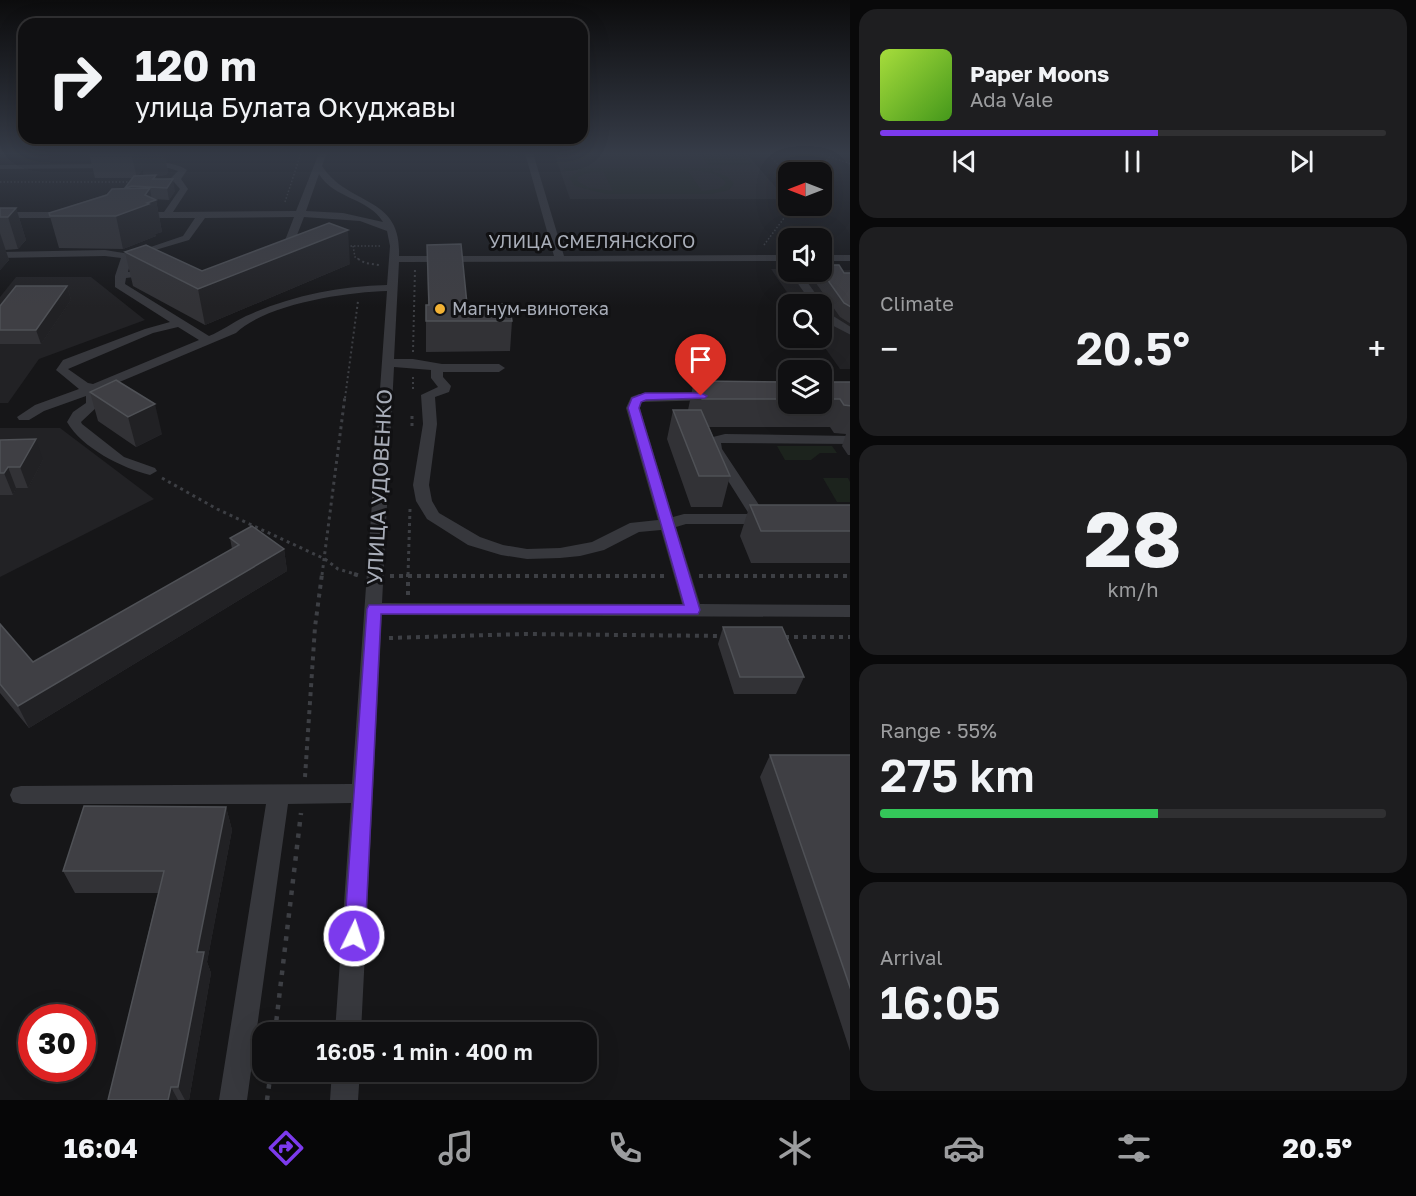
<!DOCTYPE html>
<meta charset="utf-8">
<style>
body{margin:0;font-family:"Golos Text",sans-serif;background:#1e1e20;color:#f1f3f6;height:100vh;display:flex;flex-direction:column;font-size:22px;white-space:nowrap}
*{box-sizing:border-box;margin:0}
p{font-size:20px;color:#9c9d9f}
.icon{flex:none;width:33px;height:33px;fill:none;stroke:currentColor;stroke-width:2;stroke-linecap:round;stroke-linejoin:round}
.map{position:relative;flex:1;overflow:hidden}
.details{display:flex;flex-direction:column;gap:9px;padding:9px;background:#09090a;width:566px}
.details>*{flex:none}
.hud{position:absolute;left:18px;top:18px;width:570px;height:126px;border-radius:18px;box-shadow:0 6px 24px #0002,0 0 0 2px #303032;background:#101012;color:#f1f3f6;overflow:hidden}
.needle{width:39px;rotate:270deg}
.tools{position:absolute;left:778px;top:162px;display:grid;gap:12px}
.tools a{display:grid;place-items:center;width:54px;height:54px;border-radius:12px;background:#101012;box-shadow:0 6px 24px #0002,0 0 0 2px #303032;font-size:30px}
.speed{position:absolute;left:18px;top:1004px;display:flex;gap:12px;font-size:30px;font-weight:700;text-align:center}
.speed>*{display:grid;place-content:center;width:78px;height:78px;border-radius:50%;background:#101012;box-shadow:0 6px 24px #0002,0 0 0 2px #303032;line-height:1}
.speed .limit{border:9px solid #d22;background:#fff;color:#111}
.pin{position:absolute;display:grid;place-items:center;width:51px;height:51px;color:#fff;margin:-62px -26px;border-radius:50% 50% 50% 0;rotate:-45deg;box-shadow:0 0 6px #0007}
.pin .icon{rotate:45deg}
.me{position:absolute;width:66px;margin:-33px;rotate:4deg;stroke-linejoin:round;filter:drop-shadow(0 0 4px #0008)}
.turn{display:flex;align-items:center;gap:21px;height:126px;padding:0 18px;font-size:27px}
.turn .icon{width:78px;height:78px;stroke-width:2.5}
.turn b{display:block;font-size:42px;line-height:51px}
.big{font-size:45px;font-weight:600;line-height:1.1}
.details .card{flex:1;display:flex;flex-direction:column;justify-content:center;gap:9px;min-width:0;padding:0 21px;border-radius:18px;background:#1e1e20}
.details .dial{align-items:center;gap:0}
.dial b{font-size:78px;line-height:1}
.song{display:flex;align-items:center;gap:18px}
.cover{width:72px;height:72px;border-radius:9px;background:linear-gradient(135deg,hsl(80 70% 55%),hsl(100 70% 35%))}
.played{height:6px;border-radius:3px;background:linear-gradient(90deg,#7c3aed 55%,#303032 55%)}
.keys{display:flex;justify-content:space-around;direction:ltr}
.heat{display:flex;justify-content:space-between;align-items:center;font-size:33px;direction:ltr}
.charge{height:9px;border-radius:4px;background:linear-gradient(90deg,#34c759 55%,#303032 0)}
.trip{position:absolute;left:252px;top:1022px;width:345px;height:60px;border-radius:18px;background:#101012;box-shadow:0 6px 24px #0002,0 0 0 2px #303032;font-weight:600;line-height:60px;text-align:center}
.tabs{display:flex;height:96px;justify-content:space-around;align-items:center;background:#060607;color:#9c9d9f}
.tabs .icon{width:42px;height:42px}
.tabs .active{color:#7c3aed}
.tabs b{font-size:27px;color:#f1f3f6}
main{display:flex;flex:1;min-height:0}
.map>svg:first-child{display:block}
.built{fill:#222225}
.green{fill:#1c231d;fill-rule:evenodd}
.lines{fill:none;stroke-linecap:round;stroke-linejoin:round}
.path-far4{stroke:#3d3f44;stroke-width:1.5;stroke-dasharray:1.5 2;stroke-linecap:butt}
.path-far3{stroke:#3d3f44;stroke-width:2;stroke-dasharray:2 3;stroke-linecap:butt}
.path-far2{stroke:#3d3f44;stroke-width:3;stroke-dasharray:3 4;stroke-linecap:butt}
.path-far1{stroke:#3d3f44;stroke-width:4;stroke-dasharray:4 5;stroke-linecap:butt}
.path{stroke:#3d3f44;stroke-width:4.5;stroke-dasharray:4.5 7;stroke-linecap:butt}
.minor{fill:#37383d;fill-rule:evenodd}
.wall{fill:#323236;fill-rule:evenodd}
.shaded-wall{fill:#212124}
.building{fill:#3f3f44;stroke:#4f5156;stroke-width:1.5}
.route{fill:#7c3aed;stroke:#51269a;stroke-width:1.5}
.poi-dot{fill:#f2b134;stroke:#111113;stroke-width:2}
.labels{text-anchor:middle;stroke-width:6;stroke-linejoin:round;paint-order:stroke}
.far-street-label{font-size:18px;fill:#a8adb8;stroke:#111113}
.far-poi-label{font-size:18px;fill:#a8adb8;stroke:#111113;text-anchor:start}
.street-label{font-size:21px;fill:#a8adb8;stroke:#111113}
</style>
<main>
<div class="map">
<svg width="851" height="1100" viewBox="0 0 851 1100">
<rect width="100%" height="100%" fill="#161618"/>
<!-- built -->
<path class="built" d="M554,153H746L786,199H570Z
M771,269H789V272L850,270V369H840L818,338H822V304H795Z
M16,277H91L145,320L39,359L8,403H0V297Z
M0,428H60L154,499L0,577Z"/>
<!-- green -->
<path class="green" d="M699,153H743L753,165H708Z
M564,168H722L723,170L711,171L726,176L734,183L729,190L712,194H606L575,186L569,178L579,171H565ZM603,171L613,191L589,188L577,181L578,177L587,173ZM688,171C699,170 721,172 726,184L718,189L702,191Z
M777,446H832L837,453H820L811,460H785Z
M823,478H848L850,482V502H837Z"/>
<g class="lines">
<!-- path-far4 -->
<path class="path-far4" d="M499,153L518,157
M767,153L789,176
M819,153L851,164
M818,172L832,153
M0,182H133
M285,202L301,153
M764,245L793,206
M347,246H382
M353,246L355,257L360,260"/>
<!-- path-far3 -->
<path class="path-far3" d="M358,259L365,263L379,265
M413,352L415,269
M413,377V391
M345,398L358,301"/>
<!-- path-far2 -->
<path class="path-far2" d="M412,416V430
M162,478L217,509L325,559L338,569L358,575
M322,575L345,396
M408,575L410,509"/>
<!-- path-far1 -->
<path class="path-far1" d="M354,574L360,576
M390,576H666
M699,576H851
M408,595V574
M785,637H851
M389,638L525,634L724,636
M305,777L315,627L322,574"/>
<!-- path -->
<path class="path" d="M275,1032L301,813
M267,1100L271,1071"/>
<!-- minor -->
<path class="minor" d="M319,153H327L322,166C349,207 402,195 399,256H554L525,153H533L564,256L789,255V261L399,262L394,359H413L442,364H499L505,368L499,372H443V377L451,386L449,392L435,397L437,424L429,485L432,501L439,513L480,537L503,545L527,549L560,548L592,542L630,523L658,520L626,408L631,397L639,394L712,392L719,396L712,400L642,402L640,408L673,517L684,514H749L708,449L709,438L725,434L851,436V444L721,443L722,449L765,514L772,515L774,519L766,524H686L676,527L700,604L851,605V617L382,615L361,1032H335L351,803L288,804L247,1100H219L266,804H21L13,802L10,795L13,788L21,786L352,784L387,291C346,292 266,304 236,333L98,391L99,405L81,422L82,424L124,457L155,468L157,471L150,475C122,468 82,448 67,422L73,412L86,403V396L44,411L29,420H19L17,417L35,405L79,389L56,370L63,360L145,329L170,322L115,287V276L121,258L105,256L0,258V252L105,250L130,254L183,236L195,218H137L132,215L137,212H164L180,189L174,182L148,185V181L171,178L178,171L169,168H142L141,166C153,159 176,163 187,170L181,179L188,189L173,212L296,211ZM319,174C334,199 369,198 383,222L343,213L306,211ZM294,217L279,256L280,258L289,256L304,217L360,221L387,231L390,246L387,285C339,286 290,296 246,316C233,322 222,331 209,336L125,284L126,278L151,275L156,272L151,269L128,272L132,257L189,240L205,218ZM178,327L199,340L93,384L88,383L68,369L153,333ZM394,367L431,370V378L438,387L421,395L423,424L413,485L416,501L427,519L468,545L501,555L527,559L560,558L580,556L604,550L639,532L661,530L682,604L382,603Z
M116,164L117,166L113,168L0,169V165Z
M0,212H72L77,215L72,218H0Z
M822,255H851V261H822Z
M790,272H800L823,304L822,305L812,304Z
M822,309L851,327V335L822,320Z
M332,1071H360L358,1100H330Z"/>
</g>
<!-- wall -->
<path class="wall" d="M89,153H164L168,172L166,175L156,176V179L175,191L169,200L153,199L156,200L162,232L155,234L156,236L123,249L59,248L49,213L125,188L133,178H95ZM141,162L144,176H138L142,170Z
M0,208H16L26,240L18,249L5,250L9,260L0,270Z
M427,245L467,304L512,321L510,351L426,352V305H428Z
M125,252L202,271L350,264L205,325L133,286Z
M815,272L851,273V324L840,317L813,279Z
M67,286L71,300L41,344H0V306Z
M694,381L789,382V404H822V382H851V455H848L842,446L846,434L834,433L830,427H709L730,476L722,507H691L667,439L673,410H688Z
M90,392L162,434L136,447L98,421Z
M0,440L43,460L28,488H16L13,495H0Z
M750,505H851V563H751L740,536Z
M230,538L284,549L287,571L29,728L0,693V624L33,662L232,549Z
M723,627L804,677L796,694H734L718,644Z
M770,755H851V1054L760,777Z
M226,807L232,830L207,962L211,973L189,1100H108L158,893H75L63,871Z"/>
<!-- shaded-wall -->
<path class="shaded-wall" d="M131,153H139L142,170L137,178Z
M139,153H164L168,172L166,175L156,176L158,187L144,177Z
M173,179L175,191L169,200L167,188Z
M150,188L152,201L156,200L162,232L155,234L156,236L123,249L116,216L145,195Z
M16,208L26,240L18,249L8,217Z
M348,230L350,264L205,325L198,289Z
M0,233L9,260L0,270Z
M67,286L71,300L41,344L36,330Z
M155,404L162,434L136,447L128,417Z
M36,439L43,460L28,488L20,467Z
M8,467L16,488L13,495L4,473Z
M284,549L287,571L29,728L18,706Z
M226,807L232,830L207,962L211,973L189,1100H185L178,1087L197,952Z
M171,1087L178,1100H168Z"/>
<!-- building -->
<path class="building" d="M156,175L153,179H173L167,188L132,186L125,188L134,176Z
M150,188L145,195L156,200L147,203L149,204L116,216H50L49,213L107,195L112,189Z
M0,208H16L8,217H0Z
M329,223L348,230L198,289L125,252L146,245L202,271Z
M461,244L467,304H509L512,321H426V305H429L427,245Z
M822,265H839L844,273H851V307L844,303L822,272Z
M16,286H67L36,330H0V306Z
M116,380L155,404L128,417L90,392Z
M694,381L789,382V399H702Z
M822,382H851V406L844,405L840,399H822Z
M673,410H701L730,476H699Z
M36,439L20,467H8L4,473H0V440Z
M750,505H851V531H761Z
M252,526L284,549L18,706L0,684V624L33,662L239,545L230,538Z
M723,627H782L804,677H740Z
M770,755H851V990Z
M84,806L226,807L197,952H204L178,1087H171L168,1100H108L164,871H63Z"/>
<!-- sky -->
<linearGradient id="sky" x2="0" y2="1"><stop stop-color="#0c0c0d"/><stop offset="0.5" stop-color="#363c48"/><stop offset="1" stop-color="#363c48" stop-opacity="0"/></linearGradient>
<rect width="851" height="307" fill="url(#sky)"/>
<!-- route -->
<path class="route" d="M701,393L707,396L705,398L646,400L641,402L639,408L700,610L698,614H381L365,936L362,943L354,946L347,943L344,936L367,609L369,605H684L628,408L632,398L645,393Z"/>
<!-- markers -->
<circle class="poi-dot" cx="440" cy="309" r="6"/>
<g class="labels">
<!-- far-street labels -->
<g class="far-street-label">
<text x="592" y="248">УЛИЦА СМЕЛЯНСКОГО</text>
</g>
<!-- far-poi labels -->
<g class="far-poi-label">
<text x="452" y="315">Магнум-винотека</text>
</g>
<!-- street labels -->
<g class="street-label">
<text transform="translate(380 487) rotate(-87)" y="7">УЛИЦА УДОВЕНКО</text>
</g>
</g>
</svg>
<div class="tools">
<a><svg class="needle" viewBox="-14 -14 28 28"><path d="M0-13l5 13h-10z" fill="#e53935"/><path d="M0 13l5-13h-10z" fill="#9c9d9f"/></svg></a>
<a><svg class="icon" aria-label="sound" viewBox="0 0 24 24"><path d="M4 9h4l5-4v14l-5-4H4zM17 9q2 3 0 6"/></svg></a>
<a><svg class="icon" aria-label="search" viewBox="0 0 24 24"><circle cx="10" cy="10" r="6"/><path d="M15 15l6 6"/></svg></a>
<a><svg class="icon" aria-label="layers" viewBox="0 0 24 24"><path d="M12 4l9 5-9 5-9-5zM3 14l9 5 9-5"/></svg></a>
</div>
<div class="speed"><div class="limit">30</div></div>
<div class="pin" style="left:701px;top:396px;background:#d93025"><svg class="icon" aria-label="arrive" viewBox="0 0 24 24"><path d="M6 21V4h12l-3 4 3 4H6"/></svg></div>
<svg class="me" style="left:354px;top:936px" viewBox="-20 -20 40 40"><circle r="17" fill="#7c3aed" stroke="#fff" stroke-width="3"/><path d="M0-11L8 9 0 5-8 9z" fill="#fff"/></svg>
<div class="trip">16:05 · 1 min · 400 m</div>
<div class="hud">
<div class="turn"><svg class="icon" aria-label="right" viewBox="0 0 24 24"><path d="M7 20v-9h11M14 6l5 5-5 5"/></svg><div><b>120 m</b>улица Булата Окуджавы</div></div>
</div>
</div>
<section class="details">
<div class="card">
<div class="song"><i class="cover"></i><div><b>Paper Moons</b><p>Ada Vale</p></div></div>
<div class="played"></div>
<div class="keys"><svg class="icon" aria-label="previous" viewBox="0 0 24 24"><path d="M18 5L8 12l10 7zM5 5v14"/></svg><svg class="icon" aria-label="pause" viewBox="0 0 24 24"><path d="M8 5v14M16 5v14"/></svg><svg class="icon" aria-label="next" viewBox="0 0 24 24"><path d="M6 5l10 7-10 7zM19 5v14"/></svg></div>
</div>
<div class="card"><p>Climate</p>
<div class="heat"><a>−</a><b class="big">20.5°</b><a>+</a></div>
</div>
<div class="card dial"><b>28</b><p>km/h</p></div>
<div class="card"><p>Range · 55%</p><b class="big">275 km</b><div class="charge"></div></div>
<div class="card"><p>Arrival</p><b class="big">16:05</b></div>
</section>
</main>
<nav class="tabs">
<b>16:04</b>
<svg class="icon active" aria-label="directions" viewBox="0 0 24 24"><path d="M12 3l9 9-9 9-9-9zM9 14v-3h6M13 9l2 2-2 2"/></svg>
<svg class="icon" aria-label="music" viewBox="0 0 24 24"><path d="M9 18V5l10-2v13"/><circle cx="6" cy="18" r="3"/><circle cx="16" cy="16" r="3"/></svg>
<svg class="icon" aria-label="phone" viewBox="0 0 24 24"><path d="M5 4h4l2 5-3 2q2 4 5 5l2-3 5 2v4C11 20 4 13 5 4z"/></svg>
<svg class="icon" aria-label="climate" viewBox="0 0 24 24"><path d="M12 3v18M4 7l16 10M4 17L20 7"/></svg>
<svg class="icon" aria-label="car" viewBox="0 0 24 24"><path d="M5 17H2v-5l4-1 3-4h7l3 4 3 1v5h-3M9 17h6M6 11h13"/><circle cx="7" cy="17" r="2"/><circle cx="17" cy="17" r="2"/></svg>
<svg class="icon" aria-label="filters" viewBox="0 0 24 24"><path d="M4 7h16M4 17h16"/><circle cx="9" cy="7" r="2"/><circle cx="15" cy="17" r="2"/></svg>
<b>20.5°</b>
</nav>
